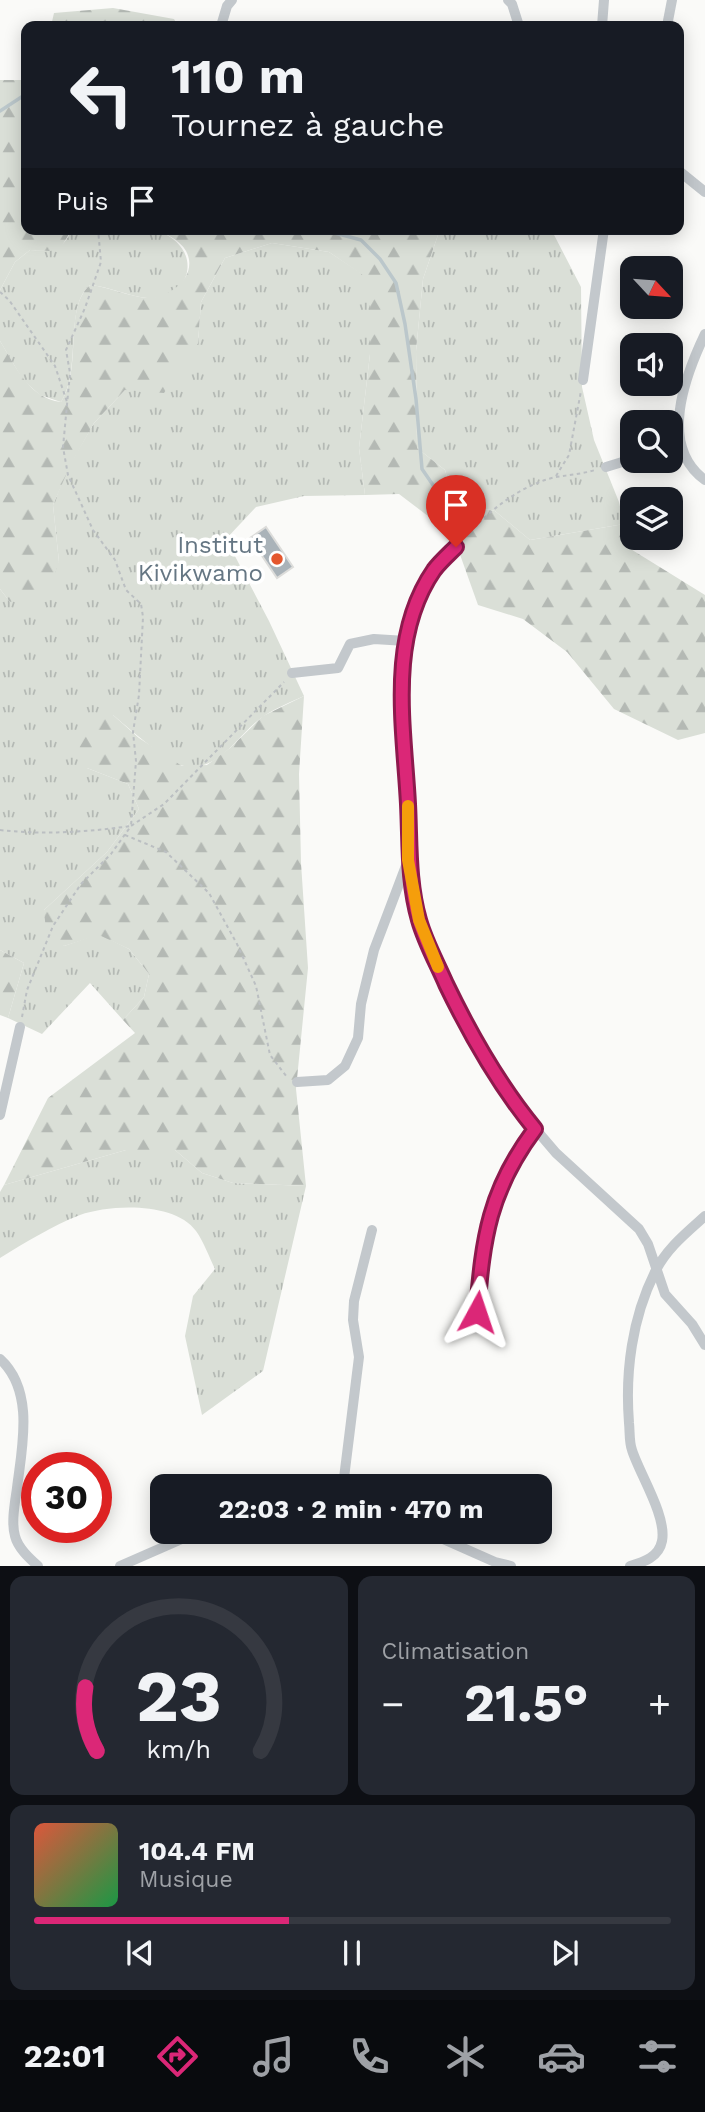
<!DOCTYPE html>
<html lang="fr">
<meta charset="utf-8">
<style>
body{margin:0;font-family:"Work Sans",sans-serif;background:#242831;color:#f1f3f6;height:100vh;display:flex;flex-direction:column;font-size:26px;white-space:nowrap}
*{box-sizing:border-box;margin:0}
p{font-size:23px;color:#9ea1a6}
.icon{flex:none;width:38px;height:38px;fill:none;stroke:currentColor;stroke-width:2;stroke-linecap:round;stroke-linejoin:round}
.map{position:relative;height:1566px;overflow:hidden}
.drawer{display:flex;flex-direction:column;gap:10px;padding:10px;background:#0d0f14;flex:1}
.drawer>*{flex:none}
.top-card{position:absolute;left:21px;top:21px;width:663px;height:214px;border-radius:14px;box-shadow:0 4px 18px #0003;background:#171b24;color:#f1f3f6;overflow:hidden}
.needle{width:46px;rotate:116deg}
.tools{position:absolute;left:620px;top:256px;display:grid;gap:14px}
.tools a{display:grid;place-items:center;width:63px;height:63px;border-radius:14px;background:#171b24;box-shadow:0 4px 18px #0003;font-size:35px}
.speed{position:absolute;left:21px;top:1452px;display:flex;gap:14px;font-size:35px;font-weight:700;text-align:center}
.speed>*{display:grid;place-content:center;width:91px;height:91px;border-radius:50%;background:#171b24;box-shadow:0 4px 18px #0003;line-height:1}
.speed .limit{border:10px solid #d22;background:#fff;color:#111}
.pin{position:absolute;display:grid;place-items:center;width:60px;height:60px;color:#fff;margin:-72px -30px;border-radius:50% 50% 50% 0;rotate:-45deg;box-shadow:0 0 7px #0007}
.pin .icon{rotate:45deg}
.me{position:absolute;width:77px;margin:-38px;rotate:5deg;stroke-linejoin:round;filter:drop-shadow(0 0 5px #0008)}
.turn{display:flex;align-items:center;gap:24px;height:147px;padding:0 35px;font-size:32px}
.turn .icon{width:91px;height:91px;stroke-width:2.5}
.turn b{display:block;font-size:49px;line-height:60px}
.then{display:flex;align-items:center;height:66px;padding:0 35px;background:#0003;gap:14px;font-size:26px}
.big{font-size:52px;font-weight:700;line-height:1.1}
.drawer .widget{flex:1;display:flex;flex-direction:column;justify-content:center;gap:10px;min-width:0;padding:0 24px;border-radius:14px;background:#242831}
.drawer .dial{align-items:center;gap:0}
.dial svg{height:182px;overflow:visible;fill:none;stroke:#363941;stroke-width:7;stroke-linecap:round;text-anchor:middle}
.dial text{fill:#f1f3f6;stroke:none}
.song{display:flex;align-items:center;gap:21px}
.cover{width:84px;height:84px;border-radius:10px;background:linear-gradient(135deg,hsl(10 70% 55%),hsl(140 70% 35%))}
.played{height:7px;border-radius:4px;background:linear-gradient(90deg,#db2777 40%,#363941 40%)}
.keys{display:flex;justify-content:space-around;direction:ltr}
.heat{display:flex;justify-content:space-between;align-items:center;font-size:38px;direction:ltr}
.drawer .tiles{flex:1;display:grid;gap:10px;grid-template-columns:1fr 1fr}
.widget:last-child{grid-column:span 2}
.trip{position:absolute;left:150px;top:1474px;width:402px;height:70px;border-radius:14px;background:#171b24;box-shadow:0 4px 18px #0003;font-weight:700;line-height:70px;text-align:center}
.tab-bar{display:flex;height:112px;justify-content:space-around;align-items:center;background:#090b0e;color:#9ea1a6}
.tab-bar .icon{width:49px;height:49px}
.tab-bar .selected{color:#db2777}
.tab-bar b{font-size:32px;color:#f1f3f6}
.map>svg:first-child{display:block}
.grass{fill:url(#grass-tufts)}
.forest{fill:url(#forest-firs)}
.lines{fill:none;stroke-linecap:round;stroke-linejoin:round}
.stream{stroke:#bbc7cb;stroke-width:3.5}
.building{fill:#aab3b9;stroke:#dcdcda;stroke-width:2}
.path{stroke:#bbbfc2;stroke-width:2;stroke-dasharray:3.5 3.5;stroke-linecap:butt}
.minor{stroke:#c3c8cc;stroke-width:10}
.route-casing{stroke:#8e194d;stroke-width:18}
.route{stroke:#db2777;stroke-width:12}
.slow{stroke:#f59e0b;stroke-width:12}
.poi-dot{fill:#e4572e;stroke:#fff;stroke-width:2.5}
.labels{text-anchor:middle;stroke-width:7;stroke-linejoin:round;paint-order:stroke}
.poi-label{font-size:24px;fill:#657683;stroke:#fff;text-anchor:end}
</style>
<div class="map">
<svg width="705" height="1566" viewBox="0 0 705 1566">
<defs>
<pattern id="grass-tufts" width="24" height="20" patternUnits="userSpaceOnUse" patternTransform="scale(1.75)"><rect width="24" height="20" fill="#dadfd7"/><path d="M3 7l-1-3M5 7V3M7 7l1-3M15 17l-1-3M17 17v-4M19 17l1-3" fill="none" stroke="#b4b9b4"/></pattern>
<pattern id="forest-firs" width="22" height="20" patternUnits="userSpaceOnUse" patternTransform="scale(1.75)"><rect width="22" height="20" fill="#dadfd7"/><path d="M5 1l3.5 6h-7zM16 11l3.5 6h-7z" fill="#b4b9b4"/></pattern>
</defs>
<rect width="100%" height="100%" fill="#fafaf8"/>
<!-- grass -->
<path class="grass" d="M72,229C90,229 144,225 158,231C205,248 192,301 147,298C128,296 110,287 90,285C64,306 82,370 61,402L40,395L23,380L0,341V290L15,262L30,250C52,251 63,251 72,229Z
M440,229H551L581,287L582,387L594,440L619,502L624,524L530,540L495,511L454,503L445,470L417,448L416,351L423,279Z
M272,243L329,252L370,279V354L359,448L365,495L304,496L256,507L226,539L269,621L304,696C291,702 276,708 264,716C238,733 221,772 184,766C169,764 126,726 113,715L87,768L128,784L139,809L107,852L44,910L64,946L99,934L129,949L149,974L144,997L123,1020L90,983L42,1034L8,1018L24,963L0,950V589L10,602L59,562L53,505L68,468L94,423L125,390L198,343L201,302L225,258Z
M126,1150H175L202,1173L233,1183L306,1186L263,1371L202,1415L185,1336L193,1296L215,1269C209,1257 204,1242 196,1231C175,1202 111,1204 80,1215C52,1226 26,1242 0,1258V1192L4,1185Z"/>
<!-- forest -->
<path class="forest" d="M113,8L174,19L178,26H51L54,13Z
M0,80H26V229H72L60,249L50,251L30,250L15,262L0,290Z
M155,229H440L423,279L416,351L417,448L445,470L454,503L495,511L530,540L624,524L629,548L705,595V733L678,740L614,709L567,652L523,619L478,605L453,535L399,494L365,495L359,448L370,354V280L329,252L272,243L225,258L201,302L198,343L164,393L125,390L94,423L69,468L53,505L59,562L50,588L10,602L0,589V341C16,366 28,398 61,402C83,369 63,308 90,285C110,287 130,297 148,298C171,298 199,275 186,251C180,240 166,234 155,229Z
M304,696L299,774L301,863L308,968L296,1089L306,1186L233,1183L202,1173L175,1150H126L4,1185L48,1098L135,1033L123,1020L144,997L149,974L129,949L99,935L64,946L46,931L44,910L107,852L139,809L128,784L87,768L77,741L88,714L113,715L139,738L182,766L207,765L230,748L263,716Z
M0,950L24,963L8,1018L0,1015Z"/>
<g class="lines">
<!-- stream -->
<path class="stream" d="M0,111L26,94
M320,229L361,240L380,259L396,283L405,324L416,399L422,469L455,517"/>
</g>
<!-- building -->
<path class="building" d="M266,527L293,567L277,578L250,538Z"/>
<g class="lines">
<!-- path -->
<path class="path" d="M0,292L9,300L55,366L67,402
M556,476L569,455L581,391
M464,538C489,511 520,485 556,477C569,475 582,474 595,470
M0,830C44,835 87,832 131,826L136,761L133,732L139,695L143,617L141,604L126,590L115,560L93,530L68,475L63,447L70,373L66,350L85,308L101,262L98,229
M125,835L166,852L209,893L237,944L256,986L270,1055L287,1077
M22,1017L27,990L53,926L81,884L111,854L131,826L164,804L284,682"/>
<!-- minor -->
<path class="minor" d="M508,0L512,4L519,26
M221,26L227,6L232,0
M602,26L604,0
M667,26L672,0
M679,171L705,192
M705,334C685,376 658,446 705,480
M583,380L604,229
M606,467L632,459
M456,547L434,570L417,606L406,641L401,726L408,804L409,860L419,920L468,1030L509,1098L556,1153L639,1229L648,1244L665,1294L692,1324L705,1345
M292,673L338,668L350,644L374,639L406,641
M297,1082L328,1080L345,1066L358,1038L361,1004L374,950L407,863
M0,1115L20,1027
M477,1312C483,1237 489,1191 535,1129
M0,1359C35,1391 22,1447 17,1488C15,1503 11,1522 15,1536C18,1548 29,1558 38,1566
M343,1486L359,1357L353,1320L354,1301L372,1230
M425,1531L495,1562L511,1566
M120,1566L200,1531
M630,1566C644,1562 659,1557 662,1541C667,1516 639,1473 632,1450C629,1442 630,1432 629,1423C625,1372 632,1318 655,1272C666,1249 686,1233 705,1216"/>
</g>
<g class="lines">
<!-- route casing -->
<g class="route-casing">
<path id="route" d="M456,547C449,554 440,562 434,570C387,638 404,727 408,804C410,843 408,882 419,920C425,942 437,963 446,984C471,1036 498,1084 535,1129C489,1191 483,1237 477,1312"/>
</g>
<!-- route -->
<use href="#route" class="route"/>
<!-- slow -->
<path class="slow" d="M408,806V860L419,920L438,967"/>
</g>
<!-- markers -->
<circle class="poi-dot" cx="277" cy="559" r="7"/>
<g class="labels">
<!-- poi labels -->
<g class="poi-label">
<text x="263" y="553">Institut<tspan x="263" dy="28">Kivikwamo</tspan></text>
</g>
</g>
</svg>
<div class="tools">
<a><svg class="needle" viewBox="-14 -14 28 28"><path d="M0-13l5 13h-10z" fill="#e53935"/><path d="M0 13l5-13h-10z" fill="#9ea1a6"/></svg></a>
<a><svg class="icon" aria-label="sound" viewBox="0 0 24 24"><path d="M4 9h4l5-4v14l-5-4H4zM17 9q2 3 0 6"/></svg></a>
<a><svg class="icon" aria-label="search" viewBox="0 0 24 24"><circle cx="10" cy="10" r="6"/><path d="M15 15l6 6"/></svg></a>
<a><svg class="icon" aria-label="layers" viewBox="0 0 24 24"><path d="M12 4l9 5-9 5-9-5zM3 14l9 5 9-5"/></svg></a>
</div>
<div class="speed"><div class="limit">30</div></div>
<div class="pin" style="left:456px;top:547px;background:#d93025"><svg class="icon" aria-label="arrive" viewBox="0 0 24 24"><path d="M6 21V4h12l-3 4 3 4H6"/></svg></div>
<svg class="me" style="left:477px;top:1312px" viewBox="-20 -20 40 40"><path d="M0-17L14 15 0 8-14 15z" fill="#db2777" stroke="#fff" stroke-width="4"/></svg>
<div class="trip">22:03 · 2 min · 470 m</div>
<div class="top-card">
<div class="turn"><svg class="icon" aria-label="left" viewBox="0 0 24 24"><path d="M17 20v-9H6M10 6l-5 5 5 5"/></svg><div><b>110 m</b>Tournez à gauche</div></div>
<div class="then">Puis<svg class="icon" aria-label="arrive" viewBox="0 0 24 24"><path d="M6 21V4h12l-3 4 3 4H6"/></svg></div>
</div>
</div>
<section class="drawer">
<div class="tiles">
<div class="widget dial"><svg viewBox="0 0 100 80">
<path d="M14 69A42 42 0 1 1 86 69"/>
<path d="M14 69A42 42 0 0 1 9 41" stroke="#db2777"/>
<text x="50" y="56" font-size="32" font-weight="700">23</text>
<text x="50" y="72" font-size="11">km/h</text>
</svg></div>
<div class="widget"><p>Climatisation</p>
<div class="heat"><a>−</a><b class="big">21.5°</b><a>+</a></div>
</div>
<div class="widget">
<div class="song"><i class="cover"></i><div><b>104.4 FM</b><p>Musique</p></div></div>
<div class="played"></div>
<div class="keys"><svg class="icon" aria-label="previous" viewBox="0 0 24 24"><path d="M18 5L8 12l10 7zM5 5v14"/></svg><svg class="icon" aria-label="pause" viewBox="0 0 24 24"><path d="M8 5v14M16 5v14"/></svg><svg class="icon" aria-label="next" viewBox="0 0 24 24"><path d="M6 5l10 7-10 7zM19 5v14"/></svg></div>
</div>
</div>
</section>
<nav class="tab-bar">
<b>22:01</b>
<svg class="icon selected" aria-label="directions" viewBox="0 0 24 24"><path d="M12 3l9 9-9 9-9-9zM9 14v-3h6M13 9l2 2-2 2"/></svg>
<svg class="icon" aria-label="music" viewBox="0 0 24 24"><path d="M9 18V5l10-2v13"/><circle cx="6" cy="18" r="3"/><circle cx="16" cy="16" r="3"/></svg>
<svg class="icon" aria-label="phone" viewBox="0 0 24 24"><path d="M5 4h4l2 5-3 2q2 4 5 5l2-3 5 2v4C11 20 4 13 5 4z"/></svg>
<svg class="icon" aria-label="climate" viewBox="0 0 24 24"><path d="M12 3v18M4 7l16 10M4 17L20 7"/></svg>
<svg class="icon" aria-label="car" viewBox="0 0 24 24"><path d="M5 17H2v-5l4-1 3-4h7l3 4 3 1v5h-3M9 17h6M6 11h13"/><circle cx="7" cy="17" r="2"/><circle cx="17" cy="17" r="2"/></svg>
<svg class="icon" aria-label="filters" viewBox="0 0 24 24"><path d="M4 7h16M4 17h16"/><circle cx="9" cy="7" r="2"/><circle cx="15" cy="17" r="2"/></svg>
</nav>
